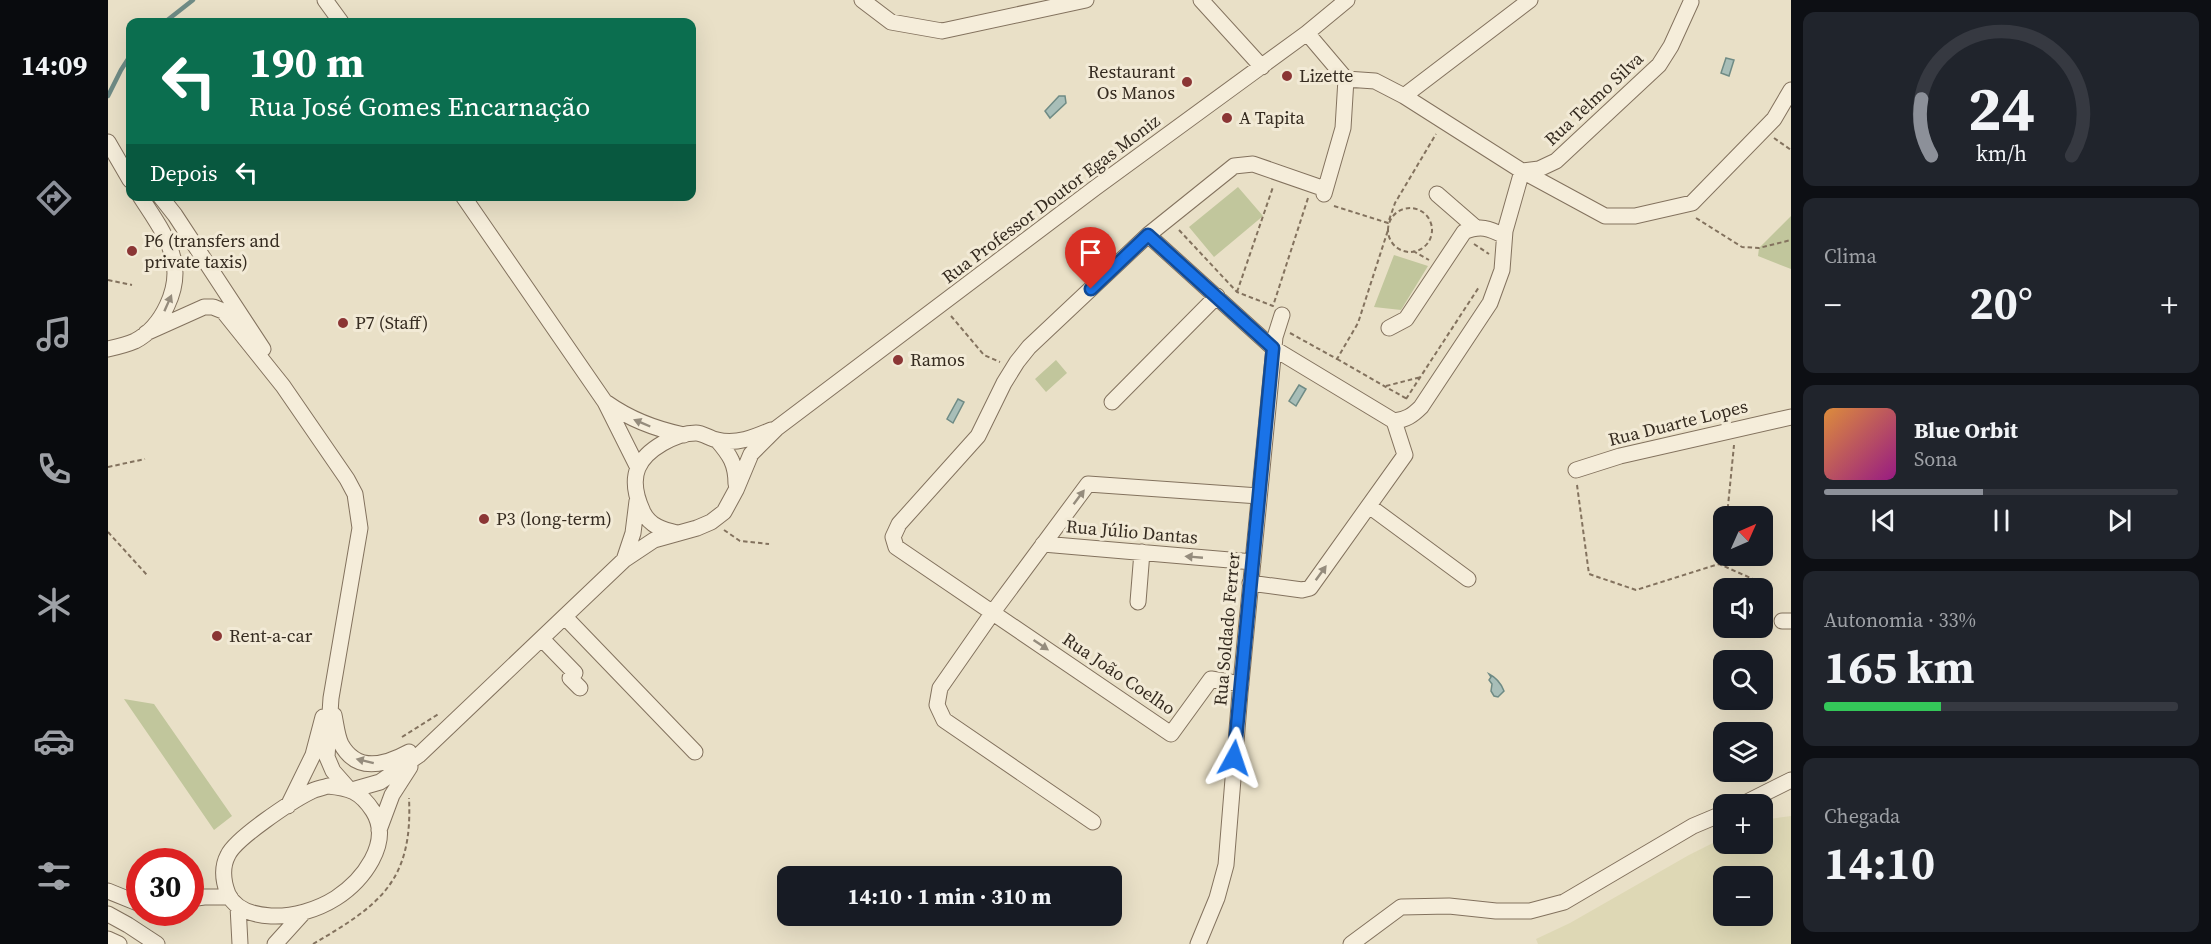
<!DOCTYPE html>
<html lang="pt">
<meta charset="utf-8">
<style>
body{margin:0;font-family:"Source Serif 4",serif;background:#20242c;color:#f1f3f6;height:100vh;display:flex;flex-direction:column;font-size:22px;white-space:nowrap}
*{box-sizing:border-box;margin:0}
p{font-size:20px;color:#9ea1a6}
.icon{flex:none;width:33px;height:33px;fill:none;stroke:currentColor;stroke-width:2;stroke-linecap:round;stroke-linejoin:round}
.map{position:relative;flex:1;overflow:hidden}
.sheet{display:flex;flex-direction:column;gap:12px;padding:12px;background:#0d0f14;width:420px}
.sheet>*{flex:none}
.hud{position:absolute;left:18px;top:18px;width:570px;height:183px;border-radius:12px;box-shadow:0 6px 24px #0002;background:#0b6e4f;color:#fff;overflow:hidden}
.needle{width:39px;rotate:45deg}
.buttons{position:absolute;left:1605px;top:506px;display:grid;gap:12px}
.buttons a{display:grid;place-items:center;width:60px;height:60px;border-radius:12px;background:#171b24;box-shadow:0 6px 24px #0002;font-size:30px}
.speed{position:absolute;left:18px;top:848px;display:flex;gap:12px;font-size:30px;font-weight:700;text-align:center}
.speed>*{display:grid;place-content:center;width:78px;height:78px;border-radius:50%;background:#171b24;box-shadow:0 6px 24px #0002;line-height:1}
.speed .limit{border:9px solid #d22;background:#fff;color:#111}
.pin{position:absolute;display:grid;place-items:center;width:51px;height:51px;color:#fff;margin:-62px -26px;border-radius:50% 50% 50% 0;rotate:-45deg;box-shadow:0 0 6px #0007}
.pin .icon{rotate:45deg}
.me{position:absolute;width:66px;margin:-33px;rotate:5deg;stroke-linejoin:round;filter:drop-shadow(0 0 4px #0008)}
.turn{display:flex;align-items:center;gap:21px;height:126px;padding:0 24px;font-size:27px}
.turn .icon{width:78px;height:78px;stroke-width:2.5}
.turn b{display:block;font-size:42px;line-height:51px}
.then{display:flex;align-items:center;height:57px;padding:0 24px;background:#0003;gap:12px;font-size:22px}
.big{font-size:45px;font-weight:700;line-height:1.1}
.sheet .tile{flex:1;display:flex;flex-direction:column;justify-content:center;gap:9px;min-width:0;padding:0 21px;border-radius:12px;background:#20242c}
.sheet .dial{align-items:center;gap:0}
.dial svg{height:156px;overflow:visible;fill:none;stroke:#363941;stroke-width:7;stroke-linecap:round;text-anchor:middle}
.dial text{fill:#f1f3f6;stroke:none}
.song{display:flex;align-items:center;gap:18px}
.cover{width:72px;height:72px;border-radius:9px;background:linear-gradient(135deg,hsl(30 70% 55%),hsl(310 70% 35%))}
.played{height:6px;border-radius:3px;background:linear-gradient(90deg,#8c9099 45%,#363941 45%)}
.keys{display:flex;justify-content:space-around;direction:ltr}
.heat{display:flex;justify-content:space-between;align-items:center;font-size:33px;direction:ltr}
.charge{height:9px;border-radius:4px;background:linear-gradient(90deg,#34c759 33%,#363941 0)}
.trip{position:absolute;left:669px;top:866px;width:345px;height:60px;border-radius:12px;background:#171b24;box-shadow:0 6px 24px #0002;font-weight:700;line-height:60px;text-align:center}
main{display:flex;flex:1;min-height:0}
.dock{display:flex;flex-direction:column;width:108px;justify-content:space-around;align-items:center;background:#090b0e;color:#9ea1a6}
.dock .icon{width:42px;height:42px}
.dock .active{color:#8c9099}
.dock b{font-size:27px;color:#f1f3f6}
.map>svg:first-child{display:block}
.farmland{fill:#ded8b5;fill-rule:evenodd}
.green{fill:#c1c69c}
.water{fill:#a8beb8;stroke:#6f8b85;stroke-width:1.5}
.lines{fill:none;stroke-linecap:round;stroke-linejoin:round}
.stream{stroke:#6f8b85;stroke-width:4.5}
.minor-casing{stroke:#83725e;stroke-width:17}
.path{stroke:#83725e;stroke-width:2;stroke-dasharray:4.5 3;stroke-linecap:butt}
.minor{stroke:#f5edda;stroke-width:15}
.oneway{fill:#958c7d}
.route-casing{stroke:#114b97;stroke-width:15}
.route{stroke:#1a73e8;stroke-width:10}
.poi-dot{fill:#8b3635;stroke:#f2ead6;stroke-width:2}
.labels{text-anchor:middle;stroke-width:6;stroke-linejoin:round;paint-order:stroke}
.poi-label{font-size:18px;fill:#352b20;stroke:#f2ead6;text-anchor:start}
.street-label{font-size:18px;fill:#352b20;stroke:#f2ead6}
</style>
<main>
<nav class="dock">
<b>14:09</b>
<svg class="icon active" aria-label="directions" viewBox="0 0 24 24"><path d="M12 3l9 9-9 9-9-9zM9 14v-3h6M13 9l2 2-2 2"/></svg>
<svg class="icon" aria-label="music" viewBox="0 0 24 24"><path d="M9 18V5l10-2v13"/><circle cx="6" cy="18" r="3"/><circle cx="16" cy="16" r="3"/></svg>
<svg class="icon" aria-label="phone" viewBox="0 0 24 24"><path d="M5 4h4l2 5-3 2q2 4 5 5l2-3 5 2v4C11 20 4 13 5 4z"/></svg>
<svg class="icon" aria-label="climate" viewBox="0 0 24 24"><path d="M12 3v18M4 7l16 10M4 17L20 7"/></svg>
<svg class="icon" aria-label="car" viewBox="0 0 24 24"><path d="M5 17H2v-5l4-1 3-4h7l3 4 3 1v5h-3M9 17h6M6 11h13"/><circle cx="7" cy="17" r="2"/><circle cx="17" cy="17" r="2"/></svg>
<svg class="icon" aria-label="filters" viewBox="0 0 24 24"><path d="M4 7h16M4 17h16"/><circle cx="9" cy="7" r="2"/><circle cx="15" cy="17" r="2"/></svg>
</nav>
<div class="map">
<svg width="1683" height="944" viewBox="0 0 1683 944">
<rect width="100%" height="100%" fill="#e9e0c7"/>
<!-- farmland -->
<path class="farmland" d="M1683,816V944H1430L1428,939L1462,923L1581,855L1615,838L1616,843H1654L1655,820ZM1616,876H1654V915H1616Z"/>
<!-- green -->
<path class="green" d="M1130,187L1155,216L1106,257L1081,227Z
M1683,216V269L1650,256L1651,248Z
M1286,255L1320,266L1293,310L1266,307Z
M948,360L959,373L938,392L927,379Z
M16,699L46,704L124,816L106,830Z"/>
<!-- water -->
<path class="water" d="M1618,58L1626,60L1621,76L1613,73Z
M951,96H957L958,103L942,118L937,111Z
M1191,385L1198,389L1188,406L1181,401Z
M850,399L856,402L845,423L839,419Z
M1381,674C1389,678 1393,683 1396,691L1390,697L1386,696L1383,691L1384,684L1381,680L1383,677Z"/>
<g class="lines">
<!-- stream -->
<path class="stream" d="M57,22L85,0
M0,96L13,70L22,56"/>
<!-- minor casing -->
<g class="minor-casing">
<path id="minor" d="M217,0L233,22
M754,0L783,22L834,31L978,0
M1093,0L1154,67
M1199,33L1238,79L1267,81L1296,96L1414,171L1497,216H1527L1584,203L1666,119L1683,90
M1296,96L1422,0
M0,142L22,180
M1414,171L1431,169L1448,161L1551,65L1563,46L1583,2
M1216,194L1235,128L1238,79
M1329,194L1367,227
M52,196L67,215L155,349
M355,196L497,402L530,468
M1040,235L1165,348L1286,421
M1281,328L1298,319L1356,232C1372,225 1381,228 1396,236
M38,333L96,307H105L115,311L175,386L239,479L247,494L252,528L223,698L219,757L225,771L240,788
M0,349C9,347 18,345 27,341C54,327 73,288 65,258C60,236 44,215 32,196
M1004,402L1109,296
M499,403C523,420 547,429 576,435
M1286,421C1298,420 1305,415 1313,407L1382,303L1394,270L1397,231L1414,171
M609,440C622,455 628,464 628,484
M1468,470L1512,456L1683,417
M1261,506L1360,579
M569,533C555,530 542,526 535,512C529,499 524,482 530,468C538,449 568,433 588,433C595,433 602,439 609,440C628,445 647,437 663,430
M935,544L1145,562
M516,560L525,533L529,501
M1142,583L1194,590L1202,588L1297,455L1286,421
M1030,602L1034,552
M457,617L587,752
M1674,621H1683
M434,639L467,673L462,678L472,688
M1133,684L1103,679L1063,734L788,547L785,537L791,524L870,436L896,383L909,362L921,347L1040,235L1126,166L1145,164L1217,189
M226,715C228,724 229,736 233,744C249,773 277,765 301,752
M220,786C241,788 252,791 265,811C285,843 254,881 228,898C209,910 185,917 163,916C146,915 128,911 120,894C115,881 113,868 120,855C128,838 184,801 202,792C207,789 214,788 220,786Z
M244,790L272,782L311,755L516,560L546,540L589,528L603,522L616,512L628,490L643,454L669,428L987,188L1199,33L1239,0
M1635,804L1683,780
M180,806L205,755L215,717
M985,822L836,720L829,705L832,688L885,612L980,484L1151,496
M271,830L284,795L302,767
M0,891L32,904
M82,899L96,897H122
M130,906L132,944
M0,914L20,925L49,944
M0,939L11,944
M167,944L196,912
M1090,944L1109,898L1118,865L1132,693L1167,337L1174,315
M1243,944L1293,907L1341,906L1388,911H1422L1456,902L1585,826L1616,813"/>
</g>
<!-- path -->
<path class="path" d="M1666,138L1683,150
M1226,206L1280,223L1287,203L1328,134
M1280 230a22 22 0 1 1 44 0a22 22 0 1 1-44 0Z
M1588,218L1634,247L1651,248L1683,240
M1071,230L1129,292L1165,306L1200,198
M1366,244L1381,254
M1305,251L1321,260
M0,280L24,285
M1129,292L1165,187
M843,316L876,355L892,362
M1182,333L1229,359L1250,323L1280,230
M1229,359L1299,399
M1278,386L1313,377
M1298,399L1371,287
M0,467L37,459
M1469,485L1481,574L1528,590L1611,564L1645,579L1647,588
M1619,516L1626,445
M616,530L632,541L661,544
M0,532L39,575
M1611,564L1616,538
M1654,611L1661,615
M294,737L332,713
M205,944C272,905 305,881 301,798"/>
<!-- minor -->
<use href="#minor" class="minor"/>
</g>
<!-- one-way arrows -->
<defs><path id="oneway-solid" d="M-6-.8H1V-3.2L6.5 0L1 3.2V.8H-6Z" transform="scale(1.5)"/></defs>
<g class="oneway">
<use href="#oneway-solid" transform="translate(60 303) rotate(-66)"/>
<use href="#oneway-solid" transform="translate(534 423) rotate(-157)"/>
<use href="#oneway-solid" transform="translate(971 497) rotate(-53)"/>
<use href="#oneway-solid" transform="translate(1086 557) rotate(-175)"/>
<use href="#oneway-solid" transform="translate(1213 573) rotate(-54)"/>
<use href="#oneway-solid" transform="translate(933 645) rotate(34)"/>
<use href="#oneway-solid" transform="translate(257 761) rotate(-166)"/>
</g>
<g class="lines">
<!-- route casing -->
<g class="route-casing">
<path id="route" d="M983,289L1040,235L1165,348L1126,758"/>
</g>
<!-- route -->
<use href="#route" class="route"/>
</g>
<!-- markers -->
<g class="poi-dot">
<circle cx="1179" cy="76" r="6"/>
<circle cx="1079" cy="82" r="6"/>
<circle cx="1119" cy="118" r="6"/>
<circle cx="24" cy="251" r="6"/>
<circle cx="235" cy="323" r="6"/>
<circle cx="790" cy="360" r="6"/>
<circle cx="376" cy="519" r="6"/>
<circle cx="109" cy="636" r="6"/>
</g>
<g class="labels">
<!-- poi labels -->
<g class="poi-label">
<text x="1067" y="78" text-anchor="end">Restaurant<tspan x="1067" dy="21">Os Manos</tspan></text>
<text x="1191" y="82">Lizette</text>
<text x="1131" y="124">A Tapita</text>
<text x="36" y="247">P6 (transfers and<tspan x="36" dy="21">private taxis)</tspan></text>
<text x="247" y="329">P7 (Staff)</text>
<text x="802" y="366">Ramos</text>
<text x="388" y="525">P3 (long-term)</text>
<text x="121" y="642">Rent-a-car</text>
</g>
<!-- street labels -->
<g class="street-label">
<text transform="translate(1486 99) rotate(-43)" y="6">Rua Telmo Silva</text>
<text transform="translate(943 199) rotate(-37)" y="6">Rua Professor Doutor Egas Moniz</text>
<text transform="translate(1570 423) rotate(-14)" y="6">Rua Duarte Lopes</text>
<text transform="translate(1024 532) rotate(5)" y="6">Rua Júlio Dantas</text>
<text transform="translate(1119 629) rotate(-85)" y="6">Rua Soldado Ferrer</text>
<text transform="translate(1011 674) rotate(34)" y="6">Rua João Coelho</text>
</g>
</g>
</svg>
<div class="buttons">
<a><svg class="needle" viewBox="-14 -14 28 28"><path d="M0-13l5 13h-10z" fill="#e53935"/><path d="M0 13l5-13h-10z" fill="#9ea1a6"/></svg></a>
<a><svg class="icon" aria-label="sound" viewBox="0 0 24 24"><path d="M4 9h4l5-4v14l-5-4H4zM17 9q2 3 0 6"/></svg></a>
<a><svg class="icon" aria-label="search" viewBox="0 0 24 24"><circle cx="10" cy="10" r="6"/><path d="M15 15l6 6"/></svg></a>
<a><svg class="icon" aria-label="layers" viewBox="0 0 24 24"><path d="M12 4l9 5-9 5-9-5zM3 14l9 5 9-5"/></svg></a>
<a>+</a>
<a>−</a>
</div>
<div class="speed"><div class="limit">30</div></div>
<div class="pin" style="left:983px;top:289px;background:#d93025"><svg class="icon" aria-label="arrive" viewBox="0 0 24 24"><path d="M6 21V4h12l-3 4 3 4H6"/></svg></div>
<svg class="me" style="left:1126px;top:758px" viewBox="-20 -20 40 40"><path d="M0-17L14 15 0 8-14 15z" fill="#1a73e8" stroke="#fff" stroke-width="4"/></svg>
<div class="trip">14:10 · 1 min · 310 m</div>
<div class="hud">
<div class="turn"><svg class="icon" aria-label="left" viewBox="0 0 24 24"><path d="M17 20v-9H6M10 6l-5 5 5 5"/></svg><div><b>190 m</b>Rua José Gomes Encarnação</div></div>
<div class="then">Depois<svg class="icon" aria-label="left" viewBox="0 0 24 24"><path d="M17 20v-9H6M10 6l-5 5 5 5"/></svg></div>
</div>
</div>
<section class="sheet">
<div class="tile dial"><svg viewBox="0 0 100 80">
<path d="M14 69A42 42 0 1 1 86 69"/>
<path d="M14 69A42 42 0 0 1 9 40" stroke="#8c9099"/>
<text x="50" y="56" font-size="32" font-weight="700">24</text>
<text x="50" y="72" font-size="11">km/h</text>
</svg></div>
<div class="tile"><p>Clima</p>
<div class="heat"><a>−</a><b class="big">20°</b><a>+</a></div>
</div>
<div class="tile">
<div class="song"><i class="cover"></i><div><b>Blue Orbit</b><p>Sona</p></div></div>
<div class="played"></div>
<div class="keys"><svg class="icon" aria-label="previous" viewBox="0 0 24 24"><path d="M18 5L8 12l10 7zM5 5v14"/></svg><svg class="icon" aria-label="pause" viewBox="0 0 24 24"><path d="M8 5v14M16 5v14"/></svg><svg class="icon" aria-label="next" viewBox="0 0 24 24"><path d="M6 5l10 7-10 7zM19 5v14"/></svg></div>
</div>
<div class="tile"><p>Autonomia · 33%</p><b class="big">165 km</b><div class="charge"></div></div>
<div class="tile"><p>Chegada</p><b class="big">14:10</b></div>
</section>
</main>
